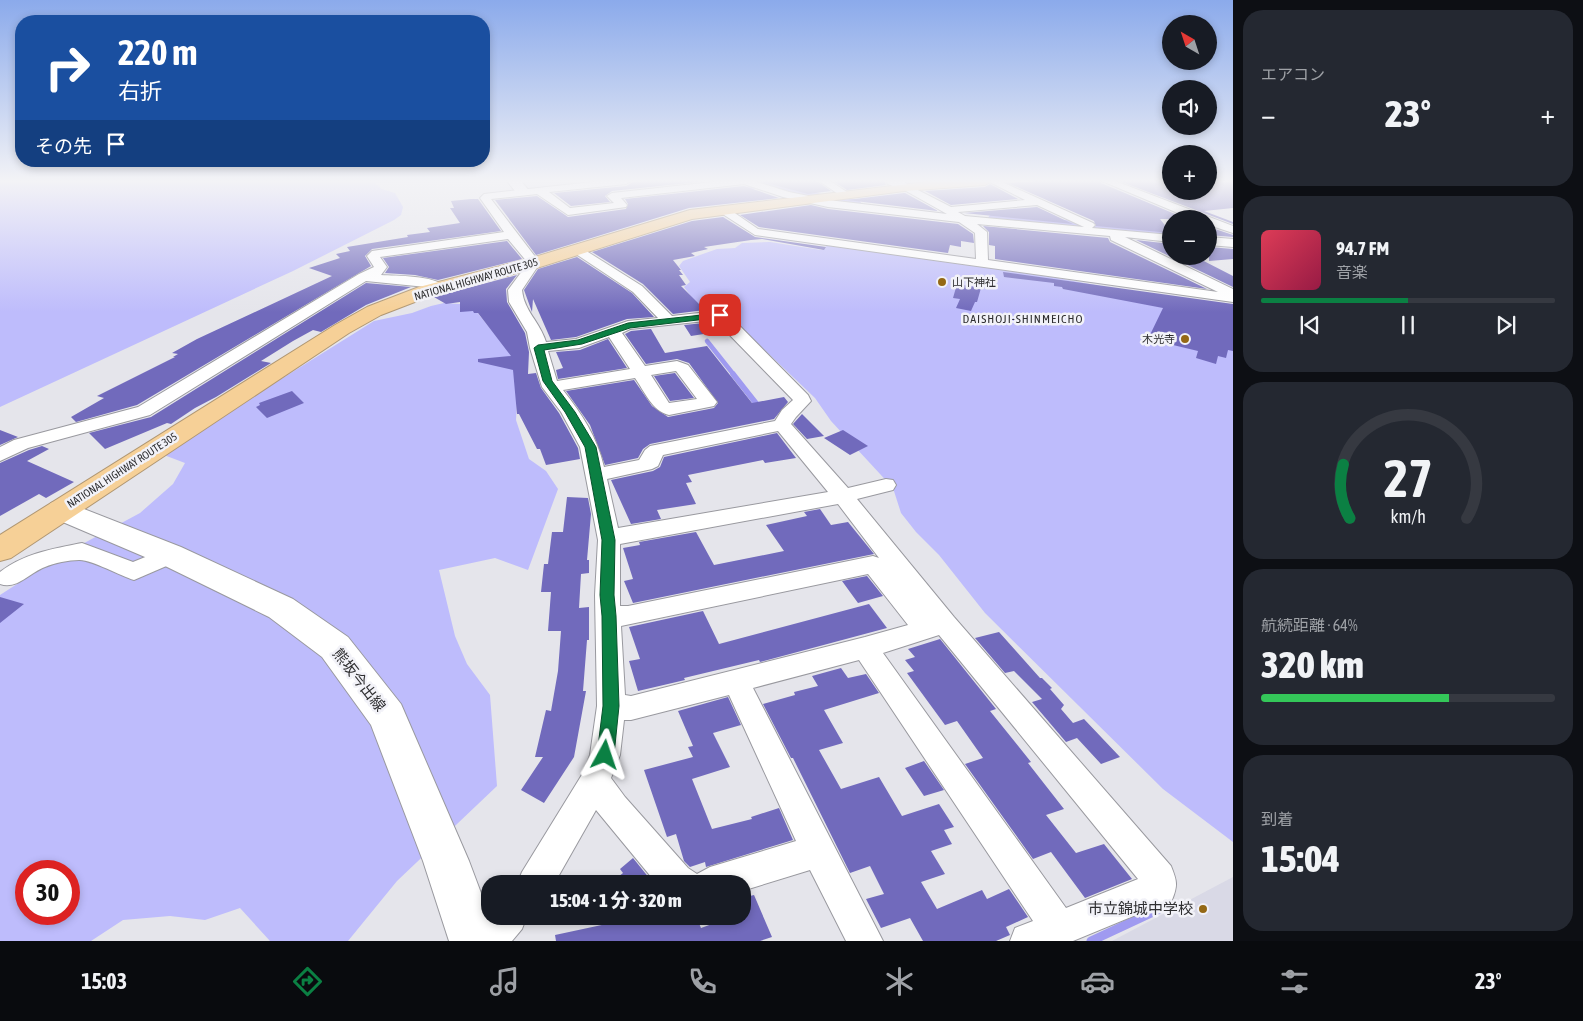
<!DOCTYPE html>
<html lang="ja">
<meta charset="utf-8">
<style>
body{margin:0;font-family:"Asap Condensed","Noto Sans JP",sans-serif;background:#242831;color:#f1f3f6;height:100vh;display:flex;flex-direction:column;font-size:19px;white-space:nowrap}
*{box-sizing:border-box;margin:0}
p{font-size:16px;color:#9ea1a6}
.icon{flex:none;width:28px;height:28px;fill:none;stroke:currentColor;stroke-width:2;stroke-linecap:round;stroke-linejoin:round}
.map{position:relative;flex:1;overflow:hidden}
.panel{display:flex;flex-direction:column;gap:10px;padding:10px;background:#0d0f14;width:350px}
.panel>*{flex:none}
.banner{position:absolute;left:15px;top:15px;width:475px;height:152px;border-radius:20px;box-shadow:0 2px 8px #0003;background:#1a4fa0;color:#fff;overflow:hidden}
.needle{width:32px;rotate:321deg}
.buttons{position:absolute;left:1162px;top:15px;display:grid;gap:10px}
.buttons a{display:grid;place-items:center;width:55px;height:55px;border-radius:50%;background:#171b24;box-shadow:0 2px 8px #0003;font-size:25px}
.speed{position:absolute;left:15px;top:860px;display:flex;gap:10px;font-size:25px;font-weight:700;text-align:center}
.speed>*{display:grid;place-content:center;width:65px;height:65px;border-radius:50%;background:#171b24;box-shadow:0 2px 8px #0003;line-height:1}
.speed .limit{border:8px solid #d22;background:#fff;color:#111}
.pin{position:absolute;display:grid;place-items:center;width:42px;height:42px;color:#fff;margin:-21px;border-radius:10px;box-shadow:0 2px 8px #0006}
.me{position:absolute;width:55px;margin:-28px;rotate:5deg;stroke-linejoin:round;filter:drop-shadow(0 0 4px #0008)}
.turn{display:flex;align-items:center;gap:18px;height:105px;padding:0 20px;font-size:22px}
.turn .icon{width:65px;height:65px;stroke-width:2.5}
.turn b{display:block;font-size:35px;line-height:42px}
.then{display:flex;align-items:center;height:48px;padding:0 20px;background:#0003;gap:10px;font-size:19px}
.big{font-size:38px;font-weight:800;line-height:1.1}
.panel .tile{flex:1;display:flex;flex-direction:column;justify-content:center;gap:8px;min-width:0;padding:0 18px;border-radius:20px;background:#242831}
.panel .dial{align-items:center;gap:0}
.dial svg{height:130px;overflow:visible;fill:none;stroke:#363941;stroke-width:7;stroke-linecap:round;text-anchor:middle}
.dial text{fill:#f1f3f6;stroke:none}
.song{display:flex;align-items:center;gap:15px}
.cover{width:60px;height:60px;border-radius:8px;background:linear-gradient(135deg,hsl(350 70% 55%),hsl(340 70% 35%))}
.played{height:5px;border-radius:2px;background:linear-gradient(90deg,#0b8043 50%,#363941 50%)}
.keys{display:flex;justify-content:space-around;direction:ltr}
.heat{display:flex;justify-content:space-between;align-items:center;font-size:28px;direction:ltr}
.charge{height:8px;border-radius:4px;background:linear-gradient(90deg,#34c759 64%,#363941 0)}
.trip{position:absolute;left:481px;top:875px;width:270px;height:50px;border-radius:20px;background:#171b24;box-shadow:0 2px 8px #0003;font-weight:800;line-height:50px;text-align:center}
.dock{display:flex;height:80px;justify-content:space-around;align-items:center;background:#090b0e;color:#9ea1a6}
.dock .icon{width:35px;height:35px}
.dock .selected{color:#0b8043}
.dock b{font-size:22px;color:#f1f3f6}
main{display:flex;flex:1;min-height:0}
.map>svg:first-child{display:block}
.built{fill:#d9d9e6}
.green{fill:#bebcfc;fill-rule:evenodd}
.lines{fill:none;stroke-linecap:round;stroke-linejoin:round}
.stream-far3{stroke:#9f9af0;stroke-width:3}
.stream-far2{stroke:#9f9af0;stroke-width:4.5}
.stream-far1{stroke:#9f9af0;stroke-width:5.5}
.stream{stroke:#9f9af0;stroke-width:9}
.river{fill:#9f9af0;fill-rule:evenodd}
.building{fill:#716abc}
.street-casing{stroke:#99999f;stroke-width:2}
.secondary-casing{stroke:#99999f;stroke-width:2}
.highway-casing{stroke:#b09773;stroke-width:2}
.street{fill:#fff;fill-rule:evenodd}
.secondary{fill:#fff;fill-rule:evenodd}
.highway{fill:#f6d097;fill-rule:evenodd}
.route{fill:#0b8043;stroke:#07532c}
.poi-dot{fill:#946815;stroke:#f2f2f8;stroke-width:2}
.labels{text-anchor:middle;stroke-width:5;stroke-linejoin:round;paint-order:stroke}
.far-street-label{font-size:11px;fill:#2e2e30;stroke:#f2f2f8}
.far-poi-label{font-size:11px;fill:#2e2e30;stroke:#f2f2f8;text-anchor:start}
.far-quarter-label{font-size:12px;letter-spacing:1px;fill:#2e2e30;stroke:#f2f2f8}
.near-street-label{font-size:15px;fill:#2e2e30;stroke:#f2f2f8}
.near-poi-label{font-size:15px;fill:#2e2e30;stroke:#f2f2f8;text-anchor:end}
</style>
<main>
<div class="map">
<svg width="1233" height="941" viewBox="0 0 1233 941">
<rect width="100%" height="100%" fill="#e5e5eb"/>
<!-- built -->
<path class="built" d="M520,181H611L529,190L526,188Z
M1233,877V941H1112Z"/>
<!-- green -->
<path class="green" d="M0,181H380L375,183L382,189L395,193L403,207L401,215L394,220L293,271L0,407Z
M770,242L821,250L831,243L983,264L1208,306L1233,315V842L1163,789L985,613L939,555L916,532L901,513L893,488L831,421L815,398L729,316L704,314L684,287L690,282L679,266L683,261L717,249L735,248L742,243Z
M444,303L460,304L476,311L519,364L516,420L529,459L546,471L558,489L528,570L495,558L439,570L455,636L467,664L490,695L497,786L397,881L348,941H270L240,908L205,920L170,916L123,920L91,941H0V595L62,555L140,513L173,484L185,463L164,455L201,429L374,321L412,313L431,306ZM26,871H69V914H26Z"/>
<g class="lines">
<!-- stream-far3 -->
<path class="stream-far3" d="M743,189L770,184"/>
<!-- stream-far2 -->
<path class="stream-far2" d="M707,341L734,375"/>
<!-- stream-far1 -->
<path class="stream-far1" d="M733,374L759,407"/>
<!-- stream -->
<path class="stream" d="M1091,941L1164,907L1158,900"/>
<!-- river -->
<path class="river" d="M751,181H775L822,194L859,200L862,204L859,208C834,214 779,192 753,184Z
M996,214L1171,229V241L990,223L987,219L990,215Z"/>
</g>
<!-- building -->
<path class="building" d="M642,181H707L612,191L605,196L610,202L571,206L554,193L626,186L633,182Z
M759,181H817L831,191L808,194Z
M833,181H884L886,185L847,190Z
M1034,181H1100L1101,183L1187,219H1160L1171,233L1096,226L1094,221L1008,183Z
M1119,181H1171V191H1209V182L1233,181V208L1204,211L1233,222V224Z
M990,184L1018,199L951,205L925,191L985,187Z
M744,186L779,198L689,208L536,255L495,200L537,196L568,217L626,209L628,204L625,199Z
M905,193L938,211L847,200L904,193Z
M471,199H478L501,231L372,249L365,256L371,266L137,405L76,422L71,417L104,398L97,396L175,357H173L178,354L172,353L197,339L332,276L309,268L340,258L336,254L350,251L347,247L408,237L407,235L430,232L427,228L460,223L450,208H454L451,201Z
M811,205L828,209L958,224L973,234L974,243L961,241V247L950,245L948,253L759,227L740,215Z
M1037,207L1073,224L964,213Z
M723,217L755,237L826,247L824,250L762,239L751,240L704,247L708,249L691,253L695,256L673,260L681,270H679L683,275H679L686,285L681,286L705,310L673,314L643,284L592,252L692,221Z
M983,226L1108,238L1110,242L1207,289L995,259V246L989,245V232Z
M1209,227L1233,235V237L1209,235Z
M1136,240L1171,244V256H1194L1233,276V287Z
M507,241L522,259L438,280L415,275L385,273L389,267L383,258Z
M1209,247L1233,249V259L1209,261Z
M577,257L632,293L654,317L627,319L576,337L551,340L533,299L532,312L524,290L538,269Z
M1003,272L1233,304V351L1228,350L1226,358L1218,356L1216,364L1196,358L1198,351L1148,339L1163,308L1063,289L1062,287L1054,286V283L1004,277Z
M517,275L506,289L507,302L525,333L529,352L528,374L536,373L541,388L559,413L578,448L580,459L546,465L540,449H537L519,414H517L513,370L478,362V359L511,356L478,313H474L473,311L460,312V302L446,304L434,297Z
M366,283L411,287L366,305L321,332L313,330L293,341L261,361L271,363L216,397L195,408L171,424L167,423L105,449L89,433L151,417Z
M957,284L981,288L977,302H975L971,311L956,308L960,299L953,298Z
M714,322L723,331L691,336L684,325Z
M651,329L665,353L707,346L752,403L784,397L788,402L774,419L650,444L643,449L638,458L605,465L590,425L566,391L634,380L652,406L668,417L714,408L718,403L689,363L677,359L646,364L625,334L631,331Z
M608,339L627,368L558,379L556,370L563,368L556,352L580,350Z
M675,373L694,398L670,401L654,376Z
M292,391L304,403L267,418L256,407L260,405L259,403Z
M802,414L824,436L807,439L793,424Z
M0,430L18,437L0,445Z
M843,430L868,446L850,455L824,438Z
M777,433L796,458L765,463L763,460L688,475L692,482L686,483L696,504L657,510L661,519L631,524L611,480L653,471L660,467L664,457Z
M42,446L49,449L27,461L74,482L46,498L39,494L0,516V463L29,450Z
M567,497L588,498L591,514L587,560H589V573L581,574L579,608L589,607V640H587L583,691H586L574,757L544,803L521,790L543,757H535L546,710L551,711L558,671L561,631H548L551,592H541L544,564H548L552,532H563Z
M820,509L831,525L848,522L874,554L633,603L624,581L633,579L623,548L640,545L639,542L696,532L714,565L784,551L766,525L807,516L804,512Z
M867,576L883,596L858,603L842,581Z
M0,597L24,604L0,623Z
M869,604L887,628L760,662L759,660L684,678L685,680L638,691L629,661L640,659L629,627L703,611L719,644Z
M999,632L1040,678H1042L1052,688L1050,689L1064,705L1061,709L1073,723L1084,719L1120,757L1101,764L1077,738L1066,742L1032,702L1042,699L1014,671L1005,673L975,638Z
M940,639L996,709L990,711L1031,762L1028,763L1064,809L1046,815L1076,853L1104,844L1132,879L1085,898L1051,852L1033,859L965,764L983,758L957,721L945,725L907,673L914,671L905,660L915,657L908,649Z
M841,668L848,678L866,674L879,693L824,710L843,743L819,750L841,789L879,777L902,816L939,804L954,827L944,830L952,844L931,851L945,874L921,882L937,909L982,890L987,899L1009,889L1028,917L1006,927L1010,935L996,941H923L910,918L881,928L866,899L884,894L870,866L850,873L793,758H791L763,704L795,695L794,692L818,686L812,676Z
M728,697L741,725L713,733L730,767L692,779L712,829L752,819L751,817L779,808L793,840L706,867L705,862L690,867L684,861L676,834L667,837L644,770L693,757L688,747L693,746L678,711Z
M924,761L944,790L924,796L905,768Z
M633,858L654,884H609L623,873L620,869Z
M754,895L772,937L760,941H556L555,935L611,923L607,916H696L701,928L734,916H742V898Z"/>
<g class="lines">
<!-- street casing -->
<g class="street-casing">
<path id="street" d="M601,181H631L626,184L549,192L570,208L614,203L607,196L612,193L721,181H754L789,192L828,200L947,214L899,187L900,185H908L951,207L1025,200L988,181H1000L1093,223L1095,225L1092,228L1171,235V242L1125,237L1233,289V302L755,235L718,211L717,209L718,207H726L758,229L976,259L975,233L959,222L828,207L783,197L744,184L621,198L627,205L626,207L568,215L537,194L491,199L540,263L522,290C524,311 540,322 546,342L576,339L628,321L658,318L633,292L570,250L576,246L580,247L642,286L672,316L717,311L729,315L808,395L811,401L796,417L791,424L848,488L886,479L893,480L896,485L893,490L857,499L954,617L1171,866C1177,881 1178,885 1172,900L1073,941H1010L1015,928L1033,921L859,660L753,688L883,941H846L810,870L742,891V884H657L596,810L554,884H517L522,872L583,773L590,755L597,706L595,595L598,540L580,447L561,412L542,387L530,348L527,332L509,302L508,290L528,263L508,239L380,257L387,267L381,275C396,276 435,275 445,287L438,291L426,287L366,281L150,415L28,448L0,461V447L14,440L138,407L359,274L374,267L367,256L372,251L504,232L480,198L484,194ZM1037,205L1084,227L965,216L958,212ZM977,224L1110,236L1111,240L1218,292L988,260L987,232ZM715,320L793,400L782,410L775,421L650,446L645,450L639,460L604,467C597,437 582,414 563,390L635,378C645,392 652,411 669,415L714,406L717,402L688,365L677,361L645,366L622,333L630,329ZM609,337L630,369L557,381L548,351L579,348ZM676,371L697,399L669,403L651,375ZM778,431L828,492L618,528L607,479L652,469L658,466L663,455ZM838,504L879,558L873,556L628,606H620V544ZM868,574L908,625L865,637L631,696L625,695L621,626ZM939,635L1138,879L1066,908L883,653ZM729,695L796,841L710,867L697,874L688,868L625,797L611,778L620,755L624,720H631Z
M819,181H830L850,194L845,197L841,196Z
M1102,181H1115L1233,226V233L1209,225V219H1192Z
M1209,237L1233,239V247L1209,245Z
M82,543L133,562L170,547L178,549L181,555L178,561L134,580C121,576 90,559 79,560C69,560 54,563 45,567C29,573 17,590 0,584V572C25,553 52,549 82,543Z
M490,911V916H527L522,929L512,941H471L476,928Z"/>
</g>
<!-- secondary casing -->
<g class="secondary-casing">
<path id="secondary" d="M507,181H521L530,192L528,195H518Z
M886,181H903L911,187L904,191L888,184Z
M61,500L181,547L293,599L348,637L401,704L469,861L499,941H449L423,861L371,725L322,657L269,617L159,563L51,517L46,510L51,503Z"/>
</g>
<!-- highway casing -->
<g class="highway-casing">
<path id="highway" d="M934,181H992L985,185L904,191L692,219L540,267L433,295L381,315L349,333L11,558L0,561V535L335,325L367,307L419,287L528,259L690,210Z"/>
</g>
<!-- street -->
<use href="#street" class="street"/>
<!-- secondary -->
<use href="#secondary" class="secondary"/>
<!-- highway -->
<use href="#highway" class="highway"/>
</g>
<!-- sky -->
<linearGradient id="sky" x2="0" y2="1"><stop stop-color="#8baaeb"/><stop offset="0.58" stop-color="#f3f3f6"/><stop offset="1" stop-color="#f3f3f6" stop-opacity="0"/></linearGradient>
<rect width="1233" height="312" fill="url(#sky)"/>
<!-- route -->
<path class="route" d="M720,313L723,314V317L630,328L582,344L544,350L552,381L575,412L596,447L615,540L614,595L616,616L619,706L614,755L611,760L605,763L599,760L597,755L603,706L602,616L600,595L602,540L585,447L565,412L543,381L534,348L538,345L578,340L628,323Z"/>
<!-- markers -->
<g class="poi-dot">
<circle cx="942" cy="282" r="5"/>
<circle cx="1185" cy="339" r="5"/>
<circle cx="1203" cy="909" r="5"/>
</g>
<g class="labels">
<!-- far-street labels -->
<g class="far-street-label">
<text transform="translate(476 279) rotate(-16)" y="4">NATIONAL HIGHWAY ROUTE 305</text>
<text transform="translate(122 470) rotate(-33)" y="4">NATIONAL HIGHWAY ROUTE 305</text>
</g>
<!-- far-poi labels -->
<g class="far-poi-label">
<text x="952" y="286">山下神社</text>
<text x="1175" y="343" text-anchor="end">木光寺</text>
</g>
<!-- far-quarter labels -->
<g class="far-quarter-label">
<text x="1023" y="323">DAISHOJI-SHINMEICHO</text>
</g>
<!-- near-street labels -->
<g class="near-street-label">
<text transform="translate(359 680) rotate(52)" y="5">熊坂今出線</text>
</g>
<!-- near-poi labels -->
<g class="near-poi-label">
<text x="1193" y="914">市立錦城中学校</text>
</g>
</g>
</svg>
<div class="buttons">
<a><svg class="needle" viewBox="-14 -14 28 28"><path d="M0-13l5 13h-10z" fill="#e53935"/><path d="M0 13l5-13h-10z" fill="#9ea1a6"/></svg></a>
<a><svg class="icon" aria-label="sound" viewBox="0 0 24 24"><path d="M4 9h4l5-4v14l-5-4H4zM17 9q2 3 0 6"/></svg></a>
<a>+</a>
<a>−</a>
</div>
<div class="speed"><div class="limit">30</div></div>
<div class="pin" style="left:720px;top:315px;background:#d93025"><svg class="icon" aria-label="arrive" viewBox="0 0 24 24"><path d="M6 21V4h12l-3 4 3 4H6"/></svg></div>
<svg class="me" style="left:605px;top:755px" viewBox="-20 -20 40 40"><path d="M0-17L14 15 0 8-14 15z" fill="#0b8043" stroke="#fff" stroke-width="4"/></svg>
<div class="trip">15:04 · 1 分 · 320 m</div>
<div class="banner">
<div class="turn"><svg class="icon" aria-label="right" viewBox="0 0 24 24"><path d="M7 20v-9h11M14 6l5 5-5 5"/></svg><div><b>220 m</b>右折</div></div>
<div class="then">その先<svg class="icon" aria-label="arrive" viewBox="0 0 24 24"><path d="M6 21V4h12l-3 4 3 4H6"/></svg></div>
</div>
</div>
<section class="panel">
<div class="tile"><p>エアコン</p>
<div class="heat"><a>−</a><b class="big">23°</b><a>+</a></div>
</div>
<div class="tile">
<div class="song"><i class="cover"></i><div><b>94.7 FM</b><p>音楽</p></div></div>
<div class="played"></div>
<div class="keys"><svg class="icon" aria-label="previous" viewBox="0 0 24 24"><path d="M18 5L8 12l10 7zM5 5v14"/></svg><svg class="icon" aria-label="pause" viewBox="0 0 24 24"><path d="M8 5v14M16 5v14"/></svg><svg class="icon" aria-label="next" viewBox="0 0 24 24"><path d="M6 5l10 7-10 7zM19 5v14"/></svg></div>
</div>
<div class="tile dial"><svg viewBox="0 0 100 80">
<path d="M14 69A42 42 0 1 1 86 69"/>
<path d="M14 69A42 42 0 0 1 10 36" stroke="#0b8043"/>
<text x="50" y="56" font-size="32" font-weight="700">27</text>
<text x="50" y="72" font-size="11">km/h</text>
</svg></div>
<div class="tile"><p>航続距離 · 64%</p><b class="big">320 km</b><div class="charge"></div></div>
<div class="tile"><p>到着</p><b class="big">15:04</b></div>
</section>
</main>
<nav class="dock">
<b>15:03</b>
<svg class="icon selected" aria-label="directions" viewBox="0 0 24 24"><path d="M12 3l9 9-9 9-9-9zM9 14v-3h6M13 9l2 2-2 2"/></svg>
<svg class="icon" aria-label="music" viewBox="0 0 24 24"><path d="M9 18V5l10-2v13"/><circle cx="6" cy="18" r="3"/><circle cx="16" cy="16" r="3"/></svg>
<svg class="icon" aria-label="phone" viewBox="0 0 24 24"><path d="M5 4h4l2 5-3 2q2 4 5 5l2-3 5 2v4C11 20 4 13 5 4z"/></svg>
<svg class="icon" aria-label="climate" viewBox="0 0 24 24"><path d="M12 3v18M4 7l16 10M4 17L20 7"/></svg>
<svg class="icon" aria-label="car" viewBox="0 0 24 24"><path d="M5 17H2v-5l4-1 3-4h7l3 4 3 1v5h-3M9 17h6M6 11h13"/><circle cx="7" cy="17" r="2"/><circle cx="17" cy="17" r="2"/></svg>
<svg class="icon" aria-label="filters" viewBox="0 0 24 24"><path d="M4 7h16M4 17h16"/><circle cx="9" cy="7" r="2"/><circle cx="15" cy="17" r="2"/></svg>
<b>23°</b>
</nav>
